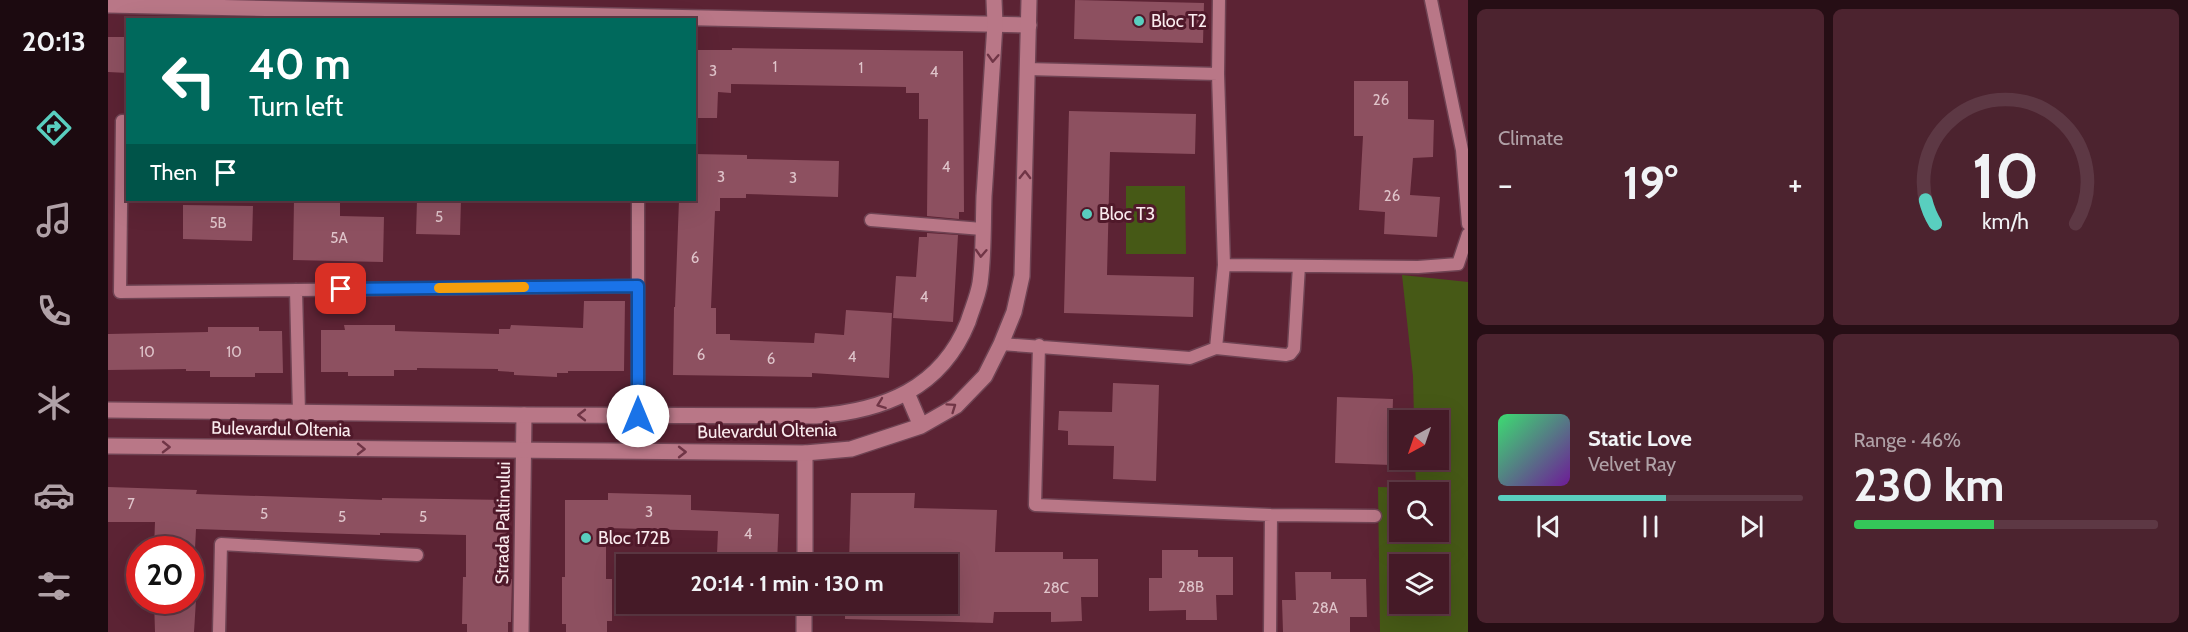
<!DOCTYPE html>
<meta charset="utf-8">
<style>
body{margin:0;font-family:Cabin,sans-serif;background:#4c232f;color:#f1f3f6;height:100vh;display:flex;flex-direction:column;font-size:22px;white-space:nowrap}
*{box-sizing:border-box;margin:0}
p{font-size:20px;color:#b0a1a7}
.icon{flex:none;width:33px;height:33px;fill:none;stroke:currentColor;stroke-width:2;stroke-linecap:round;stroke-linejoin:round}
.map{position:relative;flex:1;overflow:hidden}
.details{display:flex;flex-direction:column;gap:9px;padding:9px;background:#260e15;width:720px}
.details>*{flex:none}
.banner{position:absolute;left:18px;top:18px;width:570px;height:183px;border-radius:0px;box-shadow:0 6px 24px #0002,0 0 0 2px #5d3844;background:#00695c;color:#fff;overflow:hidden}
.needle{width:39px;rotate:220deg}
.fabs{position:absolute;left:1281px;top:410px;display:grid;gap:12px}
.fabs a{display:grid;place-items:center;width:60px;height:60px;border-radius:0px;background:#451a27;box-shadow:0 6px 24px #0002,0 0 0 2px #5d3844;font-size:30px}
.speed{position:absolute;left:18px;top:536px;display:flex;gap:12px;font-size:30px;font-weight:700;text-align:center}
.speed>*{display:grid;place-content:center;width:78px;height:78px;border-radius:50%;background:#451a27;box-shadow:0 6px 24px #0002,0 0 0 2px #5d3844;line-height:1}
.speed .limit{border:9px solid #d22;background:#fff;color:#111}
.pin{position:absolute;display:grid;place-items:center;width:51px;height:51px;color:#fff;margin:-26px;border-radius:12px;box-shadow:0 3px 9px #0006}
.me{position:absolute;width:66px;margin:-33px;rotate:0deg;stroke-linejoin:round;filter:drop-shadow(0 0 4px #0008)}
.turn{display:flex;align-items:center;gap:21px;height:126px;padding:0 24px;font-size:27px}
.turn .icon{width:78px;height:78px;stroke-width:2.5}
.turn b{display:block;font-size:42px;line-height:51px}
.then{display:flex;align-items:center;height:57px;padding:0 24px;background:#0003;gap:12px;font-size:22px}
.big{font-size:45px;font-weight:700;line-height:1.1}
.details .tile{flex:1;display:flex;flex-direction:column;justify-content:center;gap:9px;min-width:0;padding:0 21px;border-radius:9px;background:#4c232f}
.details .dial{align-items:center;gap:0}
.dial svg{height:156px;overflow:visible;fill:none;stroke:#5d3844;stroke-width:7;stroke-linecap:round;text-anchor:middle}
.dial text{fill:#f1f3f6;stroke:none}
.song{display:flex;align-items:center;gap:18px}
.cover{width:72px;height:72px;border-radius:9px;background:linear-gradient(135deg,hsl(140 70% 55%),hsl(280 70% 35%))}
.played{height:6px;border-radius:3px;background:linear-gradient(90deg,#59cebf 55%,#5d3844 55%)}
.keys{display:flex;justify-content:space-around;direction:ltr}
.heat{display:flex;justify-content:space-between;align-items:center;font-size:33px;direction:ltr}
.charge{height:9px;border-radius:4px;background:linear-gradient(90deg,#34c759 46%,#5d3844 0)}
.details .tiles{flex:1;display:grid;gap:9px;grid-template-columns:repeat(2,1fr)}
.trip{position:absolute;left:508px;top:554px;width:342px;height:60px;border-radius:0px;background:#451a27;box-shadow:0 6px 24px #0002,0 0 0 2px #5d3844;font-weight:700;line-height:60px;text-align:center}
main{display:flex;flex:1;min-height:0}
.tab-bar{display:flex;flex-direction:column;width:108px;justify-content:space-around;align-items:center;background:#1c0a10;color:#b0a1a7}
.tab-bar .icon{width:42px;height:42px}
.tab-bar .current{color:#59cebf}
.tab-bar b{font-size:27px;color:#f1f3f6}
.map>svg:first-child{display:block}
.green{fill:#465916;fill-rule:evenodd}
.building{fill:#8d5060}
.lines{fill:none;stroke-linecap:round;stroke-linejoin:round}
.service-casing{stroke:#6f4353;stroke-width:15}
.minor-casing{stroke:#6f4353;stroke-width:18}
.tertiary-casing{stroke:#6f4353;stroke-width:18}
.service{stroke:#b97787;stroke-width:12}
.minor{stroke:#b97787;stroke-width:15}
.tertiary{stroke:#b97787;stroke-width:15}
.oneway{stroke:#703546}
.route-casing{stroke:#114b97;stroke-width:15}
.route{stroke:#1a73e8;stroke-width:10}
.slow{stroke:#f59e0b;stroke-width:10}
.poi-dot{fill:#59cebf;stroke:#50192a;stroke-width:2}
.labels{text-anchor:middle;stroke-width:6;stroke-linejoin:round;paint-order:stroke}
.number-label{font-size:15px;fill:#dfc4ca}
.poi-label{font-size:18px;fill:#faebee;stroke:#50192a;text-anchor:start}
.street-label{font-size:18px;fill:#faebee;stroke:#50192a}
</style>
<main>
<nav class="tab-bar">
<b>20:13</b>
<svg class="icon current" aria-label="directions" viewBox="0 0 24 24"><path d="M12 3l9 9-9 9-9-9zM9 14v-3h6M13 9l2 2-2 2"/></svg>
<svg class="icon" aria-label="music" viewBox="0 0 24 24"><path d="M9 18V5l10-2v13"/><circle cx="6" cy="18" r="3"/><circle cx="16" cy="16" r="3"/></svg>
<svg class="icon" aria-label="phone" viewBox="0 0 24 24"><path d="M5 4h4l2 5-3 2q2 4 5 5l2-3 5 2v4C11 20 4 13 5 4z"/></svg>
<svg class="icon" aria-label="climate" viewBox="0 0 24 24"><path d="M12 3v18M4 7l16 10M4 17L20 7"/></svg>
<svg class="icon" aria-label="car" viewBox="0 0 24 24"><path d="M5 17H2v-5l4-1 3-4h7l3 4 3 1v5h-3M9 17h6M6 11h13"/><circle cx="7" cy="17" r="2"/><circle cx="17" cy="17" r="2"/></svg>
<svg class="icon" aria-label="filters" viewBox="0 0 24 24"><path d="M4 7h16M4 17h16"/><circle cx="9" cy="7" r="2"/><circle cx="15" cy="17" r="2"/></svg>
</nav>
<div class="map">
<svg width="1360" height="632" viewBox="0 0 1360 632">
<rect width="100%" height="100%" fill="#5c2334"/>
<!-- green -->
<path class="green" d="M1018,186H1077L1078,254H1018Z
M1294,275L1360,282V632H1272L1270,487L1308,488L1307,459H1330V420H1306L1305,376ZM1292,492H1330V531H1292ZM1292,564H1330V603H1292Z"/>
<!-- building -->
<path class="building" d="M967,0L1096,3L1095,43L966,39Z
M0,37H20V73L0,72Z
M624,48L855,51L856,212H851V219L819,216L820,119H811V93H798V87L623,84V93L610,92L609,118H586V50H624Z
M1246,81H1300V119L1326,120L1325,157L1305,158L1302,195L1332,197L1329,237L1276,234L1277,212L1251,210L1255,136H1246Z
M961,111L1088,114L1087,154L1002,152L999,275L1086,277L1085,317L956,313Z
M586,154L639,155V159L731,161L730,197L638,194V198H612V211H607L603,308H608V334H622V340L706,343L707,333L736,335L738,310L784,313L781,378L704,373V377L565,375L566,307H567L571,200H586Z
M186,200H232V216L276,217L275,262L185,260Z
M309,200H353L352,235L308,234Z
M75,205L145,206L144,241L75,239Z
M819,233L850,235L845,322L785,318L788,276L808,277L811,237H819Z
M476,301H517L516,371H460V373H449V377L406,375V372L390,371V369L309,368V370H286V376H240V372H213V330H237L236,325H287V331L391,334V329H402L403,325L475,328Z
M100,327H151V331H174L175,373H147V377H102V371H78V369L0,370V334L100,332Z
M1005,383L1051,385L1048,481L1005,479L1006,446L960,445V431L950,430L951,411L1004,412Z
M1229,397L1285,399L1283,465L1227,463Z
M0,487L89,490L88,494L274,500V498L399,500V579H404L403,622H400V632H359V624H354L355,577H358V535L272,533V535L88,529L87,549H46L47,522H0Z
M500,493L583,495V510L671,514L669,564H630V555L609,554L610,531L498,528V579H504V621H499V632H458V624H454V577H457V500H500Z
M743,493H807L806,508L889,510L887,552H955V559H990V597H973L974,621L943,622V612H886L885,623L737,619V603H840V564H741Z
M1054,550H1090V557H1125V595H1108L1109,620H1078V610L1041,611V578H1054Z
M1187,572H1223V579H1258L1259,617H1242V632H1175L1174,600H1188Z
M46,600H88L86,632H47Z"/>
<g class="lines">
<!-- service casing -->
<g class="service-casing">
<path id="service" d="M1323,0L1354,150L1360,224
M919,69L1110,74
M20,122L14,121L12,292L530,286
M530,200V416
M763,220L874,229
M1116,265L1310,267L1350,264L1360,234
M188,290L191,413
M893,344L1082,358L1108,348L1178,355L1182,354L1186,349L1191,266
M931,345L927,505L1163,515L1267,516
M1108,348L1116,265L1110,74L1111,0
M111,632L113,544L309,555
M1162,632L1163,515"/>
</g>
<!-- minor casing -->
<g class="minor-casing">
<path id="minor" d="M0,5L921,25
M697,564V453
M413,632L416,415
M696,632V603"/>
</g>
<!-- tertiary casing -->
<g class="tertiary-casing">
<path id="tertiary" d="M799,393L813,426
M0,410L416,415L708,416C775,411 833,389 860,322C864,309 870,296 872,283C876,255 875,225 876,196C880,139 883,82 887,24L886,0
M0,446L697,453L743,449L813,426L848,406L877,376L893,344L906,312L914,276L921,0"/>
</g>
<!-- service -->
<use href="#service" class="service"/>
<!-- minor -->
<use href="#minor" class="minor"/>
<!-- tertiary -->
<use href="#tertiary" class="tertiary"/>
</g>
<!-- one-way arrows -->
<defs><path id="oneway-chevron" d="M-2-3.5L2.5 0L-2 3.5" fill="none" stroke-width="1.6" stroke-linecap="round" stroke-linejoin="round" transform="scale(1.5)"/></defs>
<g class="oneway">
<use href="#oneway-chevron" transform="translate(885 58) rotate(93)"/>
<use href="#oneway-chevron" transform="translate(917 175) rotate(-89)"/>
<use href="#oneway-chevron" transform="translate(873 253) rotate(93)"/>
<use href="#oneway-chevron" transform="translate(773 404) rotate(160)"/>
<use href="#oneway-chevron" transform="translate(844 407) rotate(-35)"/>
<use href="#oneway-chevron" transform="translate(474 415) rotate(-180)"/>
<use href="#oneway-chevron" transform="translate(58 447) rotate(1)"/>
<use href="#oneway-chevron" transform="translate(253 449) rotate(1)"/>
<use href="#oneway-chevron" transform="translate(574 452)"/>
</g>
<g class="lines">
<!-- route casing -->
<g class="route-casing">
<path id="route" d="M233,289L530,286V416"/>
</g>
<!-- route -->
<use href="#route" class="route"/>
<!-- slow -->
<path class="slow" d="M331,288L416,287"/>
</g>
<!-- markers -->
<g class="poi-dot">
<circle cx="1031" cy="21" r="6"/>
<circle cx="979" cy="214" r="6"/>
<circle cx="478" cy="538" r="6"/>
</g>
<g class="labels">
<!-- number labels -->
<g class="number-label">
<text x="667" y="72">1</text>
<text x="753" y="73">1</text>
<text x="605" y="76">3</text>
<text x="826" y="77">4</text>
<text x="1273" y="105">26</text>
<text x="838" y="172">4</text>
<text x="613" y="182">3</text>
<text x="685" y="183">3</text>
<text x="1284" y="201">26</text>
<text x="331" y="222">5</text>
<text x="110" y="228">5B</text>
<text x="231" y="243">5A</text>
<text x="587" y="263">6</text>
<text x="816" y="302">4</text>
<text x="39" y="357">10</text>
<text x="126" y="357">10</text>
<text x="593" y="360">6</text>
<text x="744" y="362">4</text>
<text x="663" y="364">6</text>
<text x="23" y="509">7</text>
<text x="541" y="517">3</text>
<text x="156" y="519">5</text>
<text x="234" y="522">5</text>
<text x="315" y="522">5</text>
<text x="640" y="539">4</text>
<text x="1083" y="592">28B</text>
<text x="948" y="593">28C</text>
<text x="1217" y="613">28A</text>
</g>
<!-- poi labels -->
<g class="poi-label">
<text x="1043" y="27">Bloc T2</text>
<text x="991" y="220">Bloc T3</text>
<text x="490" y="544">Bloc 172B</text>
</g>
<!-- street labels -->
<g class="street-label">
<text transform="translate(173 429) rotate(1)" y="6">Bulevardul Oltenia</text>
<text transform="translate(659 431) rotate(-1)" y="6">Bulevardul Oltenia</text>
<text transform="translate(395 523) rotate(-89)" y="6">Strada Paltinului</text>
</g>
</g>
</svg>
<div class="fabs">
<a><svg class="needle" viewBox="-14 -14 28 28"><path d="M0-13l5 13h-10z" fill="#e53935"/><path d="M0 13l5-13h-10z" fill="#b0a1a7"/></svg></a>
<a><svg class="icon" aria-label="search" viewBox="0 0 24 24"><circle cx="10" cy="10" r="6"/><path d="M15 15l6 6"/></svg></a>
<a><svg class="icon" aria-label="layers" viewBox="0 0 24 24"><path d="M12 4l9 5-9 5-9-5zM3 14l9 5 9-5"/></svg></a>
</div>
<div class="speed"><div class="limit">20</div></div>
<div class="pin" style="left:233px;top:289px;background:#d93025"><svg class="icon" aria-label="arrive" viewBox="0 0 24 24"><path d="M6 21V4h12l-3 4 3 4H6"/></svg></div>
<svg class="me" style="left:530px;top:416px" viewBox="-20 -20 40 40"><circle r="19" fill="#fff"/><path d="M0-13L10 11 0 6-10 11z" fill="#1a73e8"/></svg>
<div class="trip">20:14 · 1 min · 130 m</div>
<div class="banner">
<div class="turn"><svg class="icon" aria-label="left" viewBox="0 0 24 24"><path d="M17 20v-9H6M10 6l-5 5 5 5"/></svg><div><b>40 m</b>Turn left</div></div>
<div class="then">Then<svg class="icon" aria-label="arrive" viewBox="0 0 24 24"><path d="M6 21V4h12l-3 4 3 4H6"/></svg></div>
</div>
</div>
<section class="details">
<div class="tiles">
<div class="tile"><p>Climate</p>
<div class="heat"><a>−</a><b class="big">19°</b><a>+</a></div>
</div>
<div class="tile dial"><svg viewBox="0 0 100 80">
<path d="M14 69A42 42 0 1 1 86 69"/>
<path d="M14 69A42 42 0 0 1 9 57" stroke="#59cebf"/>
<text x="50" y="56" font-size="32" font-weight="700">10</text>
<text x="50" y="72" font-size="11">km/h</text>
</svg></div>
<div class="tile">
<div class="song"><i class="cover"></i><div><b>Static Love</b><p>Velvet Ray</p></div></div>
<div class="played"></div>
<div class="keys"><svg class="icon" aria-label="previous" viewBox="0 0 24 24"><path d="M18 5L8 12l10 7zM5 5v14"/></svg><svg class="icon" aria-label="pause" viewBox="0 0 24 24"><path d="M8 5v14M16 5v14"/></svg><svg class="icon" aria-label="next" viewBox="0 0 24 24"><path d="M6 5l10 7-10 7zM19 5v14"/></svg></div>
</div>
<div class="tile"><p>Range · 46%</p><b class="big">230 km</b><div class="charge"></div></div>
</div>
</section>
</main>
